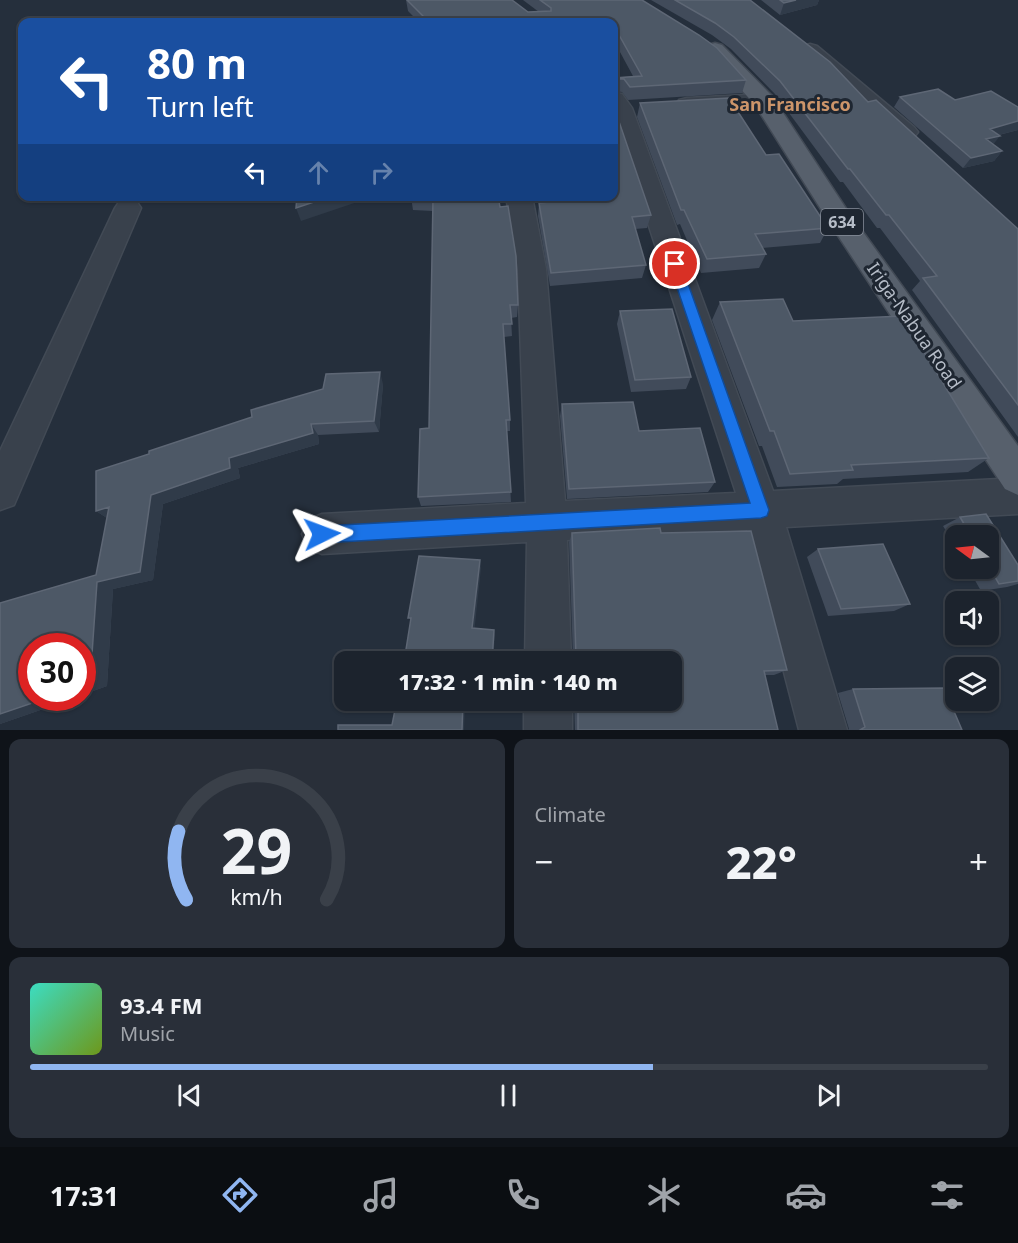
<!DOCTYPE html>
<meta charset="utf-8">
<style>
body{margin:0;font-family:"Noto Sans",sans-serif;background:#292f39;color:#f1f3f6;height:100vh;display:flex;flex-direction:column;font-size:22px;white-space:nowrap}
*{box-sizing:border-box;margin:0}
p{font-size:20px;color:#a0a4aa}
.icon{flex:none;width:33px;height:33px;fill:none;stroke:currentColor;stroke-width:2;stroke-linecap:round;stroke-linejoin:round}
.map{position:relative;height:730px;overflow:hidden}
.panel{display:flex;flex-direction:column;gap:9px;padding:9px;background:#0f1319;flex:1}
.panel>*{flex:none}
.guide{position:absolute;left:18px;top:18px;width:600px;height:183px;border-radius:12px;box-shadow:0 2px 4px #0004,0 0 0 2px #3a4049;background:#1a4fa0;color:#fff;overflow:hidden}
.needle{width:39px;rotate:285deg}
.buttons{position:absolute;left:945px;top:525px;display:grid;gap:12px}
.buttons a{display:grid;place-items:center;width:54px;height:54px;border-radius:12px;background:#1c232d;box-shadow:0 2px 4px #0004,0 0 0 2px #3a4049;font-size:30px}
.speed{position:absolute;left:18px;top:633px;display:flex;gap:12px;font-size:30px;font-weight:700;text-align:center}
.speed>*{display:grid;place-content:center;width:78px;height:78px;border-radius:50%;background:#1c232d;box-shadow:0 2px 4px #0004,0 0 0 2px #3a4049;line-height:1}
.speed .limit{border:9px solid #d22;background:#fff;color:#111}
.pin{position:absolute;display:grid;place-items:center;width:51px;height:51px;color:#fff;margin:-26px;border:3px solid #fff;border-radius:50%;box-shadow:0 2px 6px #0007}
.me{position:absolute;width:66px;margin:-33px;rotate:87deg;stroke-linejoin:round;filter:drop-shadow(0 0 4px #0008)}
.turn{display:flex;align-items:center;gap:21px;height:126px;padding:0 30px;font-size:27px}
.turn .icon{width:78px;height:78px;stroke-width:2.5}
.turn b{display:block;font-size:42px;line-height:51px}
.lanes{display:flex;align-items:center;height:57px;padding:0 30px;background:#0003;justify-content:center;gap:30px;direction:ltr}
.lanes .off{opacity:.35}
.big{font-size:45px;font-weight:800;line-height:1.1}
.panel .card{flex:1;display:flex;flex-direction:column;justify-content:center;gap:9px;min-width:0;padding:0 21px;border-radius:12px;background:#292f39}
.panel .dial{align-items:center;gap:0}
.dial svg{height:156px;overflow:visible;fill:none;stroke:#3a4049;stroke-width:7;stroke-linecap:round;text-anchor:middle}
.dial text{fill:#f1f3f6;stroke:none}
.song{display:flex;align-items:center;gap:18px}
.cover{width:72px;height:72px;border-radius:9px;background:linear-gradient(135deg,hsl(170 70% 55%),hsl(80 70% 35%))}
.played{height:6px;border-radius:3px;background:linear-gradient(90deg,#90b6f1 65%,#3a4049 65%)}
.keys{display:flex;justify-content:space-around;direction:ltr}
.heat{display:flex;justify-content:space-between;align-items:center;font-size:33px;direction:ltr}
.panel .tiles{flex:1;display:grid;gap:9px;grid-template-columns:1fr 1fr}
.card:last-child{grid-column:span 2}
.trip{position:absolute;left:334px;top:651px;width:348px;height:60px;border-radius:12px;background:#1c232d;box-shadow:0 2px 4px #0004,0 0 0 2px #3a4049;font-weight:800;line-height:60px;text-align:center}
.tab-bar{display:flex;height:96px;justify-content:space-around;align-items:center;background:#0b0e12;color:#a0a4aa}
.tab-bar .icon{width:42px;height:42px}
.tab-bar .on{color:#90b6f1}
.tab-bar b{font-size:27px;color:#f1f3f6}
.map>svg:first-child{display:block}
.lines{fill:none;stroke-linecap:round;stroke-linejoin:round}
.minor-casing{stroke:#424a55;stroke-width:3}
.major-casing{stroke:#424a55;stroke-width:3}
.minor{fill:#39414c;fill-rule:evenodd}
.major{fill:#57606c;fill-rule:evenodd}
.wall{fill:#414b5a}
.shaded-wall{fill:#303b49}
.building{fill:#4d5866;stroke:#5e6775;stroke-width:1.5}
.route{fill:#1a73e8;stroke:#114b97;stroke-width:1.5}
.labels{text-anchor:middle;stroke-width:6;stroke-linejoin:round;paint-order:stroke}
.shield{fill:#1e2631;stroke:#888f9a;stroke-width:1.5}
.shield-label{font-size:16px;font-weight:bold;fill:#b5bcc7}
.far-quarter-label{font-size:18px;font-weight:bold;fill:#cd956a;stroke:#1e2631}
.street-label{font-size:18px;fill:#b5bcc7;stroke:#1e2631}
</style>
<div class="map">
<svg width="1018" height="730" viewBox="0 0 1018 730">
<rect width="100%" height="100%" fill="#252f3c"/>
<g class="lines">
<!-- minor casing -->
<g class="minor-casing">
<path id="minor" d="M810,44L817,46L914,127L918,132L914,137L906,139L898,137L803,54L800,50L803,46Z
M614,93L622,94L632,108L773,491L1018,478V514L786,527L847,730H799L747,530L567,540L571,662H525L527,542L322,554L308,548L302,534L308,520L322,514L526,503L518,269L506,196H532L546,269L565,501L736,493L614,119Z
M764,94L772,96L775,101L772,106L687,112L679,110L676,105L679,100L687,98Z
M128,200L137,202L141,208L14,505L0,510V451L115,208L119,202Z
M524,700H572V730H524Z"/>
</g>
<!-- major casing -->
<g class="major-casing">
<path id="major" d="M715,43L722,45L772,96L847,210L1018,446V495L1005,489L829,222L755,105L705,49L708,45Z"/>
</g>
<!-- minor -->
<use href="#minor" class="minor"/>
<!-- major -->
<use href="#major" class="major"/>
</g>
<!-- wall -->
<path class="wall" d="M406,0L528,12H539L523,0H642L746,80L742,93L628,100L622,92L614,91V107L651,215L647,228L635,229L646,265L642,278L550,286L538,216L539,203L575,200L573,196H614V78L633,76L614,41V22H419L408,11Z
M651,0H750L868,102L1018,229V437L912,290L920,281L880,228H877L843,182H840L775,94L731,49L712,35Z
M761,0H819L817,5L780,15Z
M900,97L1018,107V130L999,135L993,144L1002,151L994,161L963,168L894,107Z
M640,103L766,155L828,228L820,243L762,248L766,254L759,268L701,273L680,224L677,225L637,117Z
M498,196L518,305L517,317L511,318L512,336L504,337L510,420V431H507L511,502L421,506L418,497L429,428L433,211L413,210L411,197Z
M720,302L793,321L989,458L968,472L843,479L837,484L777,487L762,446H759L712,320Z
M620,311L691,377L686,389L631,392L617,324Z
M383,384L379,432L318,435L319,444L238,468L240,478L163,504L153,580L113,589L107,686L82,695V646L75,698L0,724V603L96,575L107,518L96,511L149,454L252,417Z
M562,404L639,431L715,482L708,492L567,499L560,416Z
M986,514L1018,565V584L1007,587L981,591L968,568H988V536H956V547L943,526L960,517Z
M572,533H661L787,670L774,675H765L778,730H575L574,700H672V662H570L573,658L569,542Z
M818,549L910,604L894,611L828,616L807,557Z
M853,689L962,730H848L849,729L838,693Z
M397,700H489V706L465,704L392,725Z"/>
<!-- shaded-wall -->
<path class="shaded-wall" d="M796,0H819L817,5L780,15L784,3Z
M1018,121V130L982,139L990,129Z
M1000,136L992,146L986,139Z
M1002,151L994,161L963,168L971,158Z
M332,196H375L301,221L296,208Z
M380,372L383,384L379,432L374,421Z
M311,424L318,435L319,444L238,468L240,478L163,504L153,580L113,589L107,686L82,695V685L97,582L151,495L229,458Z
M109,507L110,520L96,511Z
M480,560L481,568L474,634L472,628Z
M494,630L495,635L493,662H492Z
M47,698H75L0,724V714Z
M463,701L465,704L464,730H462Z"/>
<!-- building -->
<path class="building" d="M407,0H512L528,12L551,11V8L540,0H642L699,35L717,48L746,80L630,87L624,79H614V107L651,215L632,217L646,265L551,273L539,203L581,199L580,196H614V78L642,76L614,26V22H429Z
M675,0H750L830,62L868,102L876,100L1018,229V405L923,278L937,276L889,215H886L850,169H848L780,81L734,37L715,23Z
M780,0H796L784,3Z
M938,89L955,100L991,91L1018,107V121L990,129L1000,136L986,139L1002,151L971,158L900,97Z
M729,98L766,155L779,154L828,228L755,234L766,254L707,259L684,210H681L640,103Z
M297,196H332L296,208Z
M411,196H498L500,207L508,206L516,256L518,305H510L512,324H503L510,420H506L511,492L418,497L420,429L429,428L433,198Z
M783,299L793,321L902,316L989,458L851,465L853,470L790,474L774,431H770L720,302Z
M672,309L691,377L635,380L620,311Z
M380,372L374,421L311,424L313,433L229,458L230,468L151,495L140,572L97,582L90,683L82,685V646H32V698H47L0,714V603L96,575L109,507L96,511V471L149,454V451L252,417L251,410L323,389L326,374Z
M633,402L639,431L700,428L715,482L569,489L562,404Z
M986,514L1018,565V581L999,584L988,565V536H971L960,517Z
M660,528L661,533L751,531L787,670L764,671L778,730H578V700H672V662H572V659L576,657L572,533Z
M883,544L910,604L841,609L818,549Z
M419,556L480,560L472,628L494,630L492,662H404L411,618H408Z
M944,688L962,730H860L865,727L853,689Z
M397,700H488V704L463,701L462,730H338V725H392Z"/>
<!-- route -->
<path class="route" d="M675,260L681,264L769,510L767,516L761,518L322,543L316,540L314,534L316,528L322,526L750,503L669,264Z"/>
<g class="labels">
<!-- shield labels -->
<rect class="shield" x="821" y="209" width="42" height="26" rx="4.5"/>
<g class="shield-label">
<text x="842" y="228">634</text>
</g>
<!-- far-quarter labels -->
<g class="far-quarter-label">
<text x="790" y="111">San Francisco</text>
</g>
<!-- street labels -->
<g class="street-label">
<text transform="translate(914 326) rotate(55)" y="6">Iriga-Nabua Road</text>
</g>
</g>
</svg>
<div class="buttons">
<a><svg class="needle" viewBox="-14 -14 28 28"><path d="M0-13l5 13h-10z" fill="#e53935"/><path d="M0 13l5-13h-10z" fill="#a0a4aa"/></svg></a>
<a><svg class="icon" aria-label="sound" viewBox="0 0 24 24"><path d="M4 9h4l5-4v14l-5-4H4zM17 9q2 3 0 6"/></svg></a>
<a><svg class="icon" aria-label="layers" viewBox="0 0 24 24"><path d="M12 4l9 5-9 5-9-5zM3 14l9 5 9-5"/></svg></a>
</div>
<div class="speed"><div class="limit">30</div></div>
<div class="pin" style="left:675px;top:264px;background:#d93025"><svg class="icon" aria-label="arrive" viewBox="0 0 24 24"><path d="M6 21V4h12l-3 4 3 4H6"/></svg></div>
<svg class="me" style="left:322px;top:534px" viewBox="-20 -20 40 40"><path d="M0-17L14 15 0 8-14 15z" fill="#1a73e8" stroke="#fff" stroke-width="4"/></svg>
<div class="trip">17:32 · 1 min · 140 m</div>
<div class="guide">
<div class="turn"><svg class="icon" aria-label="left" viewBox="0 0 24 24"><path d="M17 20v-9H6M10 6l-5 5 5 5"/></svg><div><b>80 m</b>Turn left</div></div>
<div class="lanes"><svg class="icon" aria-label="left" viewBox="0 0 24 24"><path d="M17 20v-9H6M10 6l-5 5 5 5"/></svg><svg class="icon off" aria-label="ahead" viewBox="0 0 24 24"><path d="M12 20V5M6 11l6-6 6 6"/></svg><svg class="icon off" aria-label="right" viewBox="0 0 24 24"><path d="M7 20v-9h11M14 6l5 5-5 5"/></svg></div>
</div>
</div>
<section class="panel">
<div class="tiles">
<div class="card dial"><svg viewBox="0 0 100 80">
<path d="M14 69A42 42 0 1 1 86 69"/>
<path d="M14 69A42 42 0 0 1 10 34" stroke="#90b6f1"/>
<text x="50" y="56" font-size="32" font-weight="700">29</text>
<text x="50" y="72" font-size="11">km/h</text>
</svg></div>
<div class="card"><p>Climate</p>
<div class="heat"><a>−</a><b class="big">22°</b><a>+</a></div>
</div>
<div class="card">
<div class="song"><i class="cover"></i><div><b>93.4 FM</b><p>Music</p></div></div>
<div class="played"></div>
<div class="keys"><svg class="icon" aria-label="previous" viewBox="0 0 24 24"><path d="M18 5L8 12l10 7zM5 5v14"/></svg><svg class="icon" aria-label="pause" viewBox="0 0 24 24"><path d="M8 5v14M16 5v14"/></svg><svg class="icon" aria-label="next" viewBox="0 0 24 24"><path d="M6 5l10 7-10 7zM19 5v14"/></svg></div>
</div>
</div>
</section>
<nav class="tab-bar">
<b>17:31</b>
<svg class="icon on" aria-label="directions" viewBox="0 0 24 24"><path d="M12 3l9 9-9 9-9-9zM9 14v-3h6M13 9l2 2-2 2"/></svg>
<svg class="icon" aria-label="music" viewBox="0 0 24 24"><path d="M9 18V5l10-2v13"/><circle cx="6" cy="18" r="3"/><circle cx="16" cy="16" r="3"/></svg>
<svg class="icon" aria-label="phone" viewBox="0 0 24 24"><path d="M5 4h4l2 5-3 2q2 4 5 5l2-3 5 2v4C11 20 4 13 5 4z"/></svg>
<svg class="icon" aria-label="climate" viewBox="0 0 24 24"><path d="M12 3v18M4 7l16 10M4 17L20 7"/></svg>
<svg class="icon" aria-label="car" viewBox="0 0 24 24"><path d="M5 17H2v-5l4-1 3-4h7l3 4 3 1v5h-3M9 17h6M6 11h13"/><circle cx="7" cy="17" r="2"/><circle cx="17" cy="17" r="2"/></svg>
<svg class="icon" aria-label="filters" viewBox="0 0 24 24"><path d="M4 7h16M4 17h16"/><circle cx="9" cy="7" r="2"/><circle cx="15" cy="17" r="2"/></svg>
</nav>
